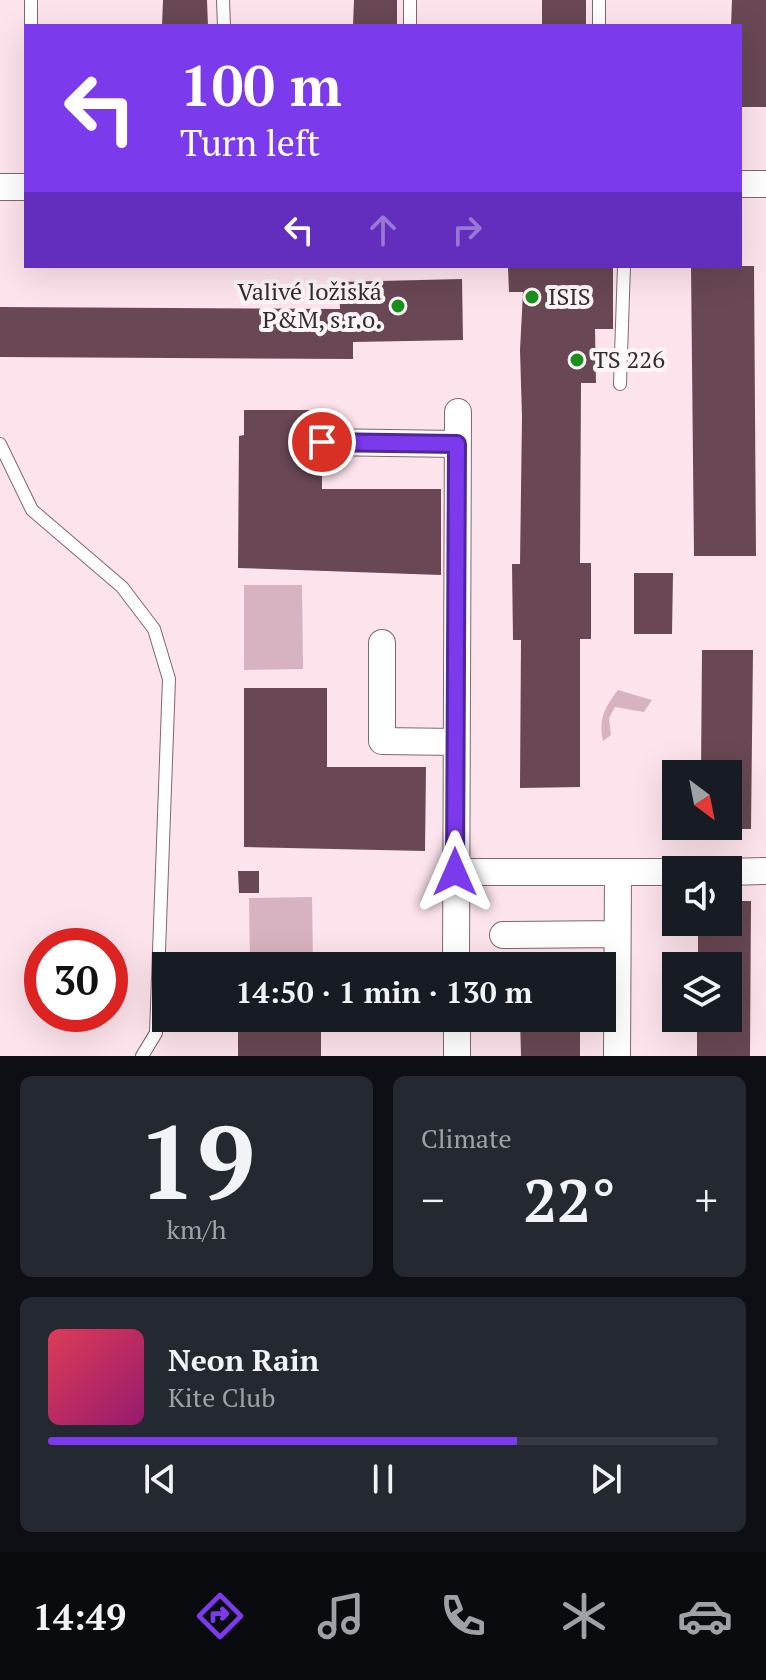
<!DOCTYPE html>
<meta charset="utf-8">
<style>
body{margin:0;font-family:"PT Serif",serif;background:#242831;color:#f1f3f6;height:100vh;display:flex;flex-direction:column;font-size:30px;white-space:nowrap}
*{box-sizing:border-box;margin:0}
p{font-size:26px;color:#9ea1a6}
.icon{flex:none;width:44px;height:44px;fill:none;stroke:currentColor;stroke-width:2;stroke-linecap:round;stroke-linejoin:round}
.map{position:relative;height:1056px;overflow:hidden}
.side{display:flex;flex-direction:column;gap:20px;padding:20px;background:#0d0f14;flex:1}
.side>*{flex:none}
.hud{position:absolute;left:24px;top:24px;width:718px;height:244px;border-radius:0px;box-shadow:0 8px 32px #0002;background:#7c3aed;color:#fff;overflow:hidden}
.needle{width:52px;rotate:148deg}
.fabs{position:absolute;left:662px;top:760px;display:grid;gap:16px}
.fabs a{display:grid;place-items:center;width:80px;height:80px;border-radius:0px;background:#171b24;box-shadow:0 8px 32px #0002;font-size:40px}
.speed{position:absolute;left:24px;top:928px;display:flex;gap:16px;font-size:40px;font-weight:700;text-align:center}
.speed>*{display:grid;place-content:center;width:104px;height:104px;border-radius:50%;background:#171b24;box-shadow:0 8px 32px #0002;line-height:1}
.speed .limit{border:12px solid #d22;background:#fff;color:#111}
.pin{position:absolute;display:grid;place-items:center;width:68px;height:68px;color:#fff;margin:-34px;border:4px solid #fff;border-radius:50%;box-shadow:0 2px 8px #0007}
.me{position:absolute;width:88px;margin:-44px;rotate:0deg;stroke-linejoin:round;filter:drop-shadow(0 0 6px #0008)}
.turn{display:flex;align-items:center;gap:28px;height:168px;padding:0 24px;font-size:36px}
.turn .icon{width:104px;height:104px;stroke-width:2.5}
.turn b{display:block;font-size:56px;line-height:68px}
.lanes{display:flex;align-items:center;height:76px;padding:0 24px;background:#0003;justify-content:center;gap:40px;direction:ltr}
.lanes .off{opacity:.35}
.big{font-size:60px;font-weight:600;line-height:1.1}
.side .tile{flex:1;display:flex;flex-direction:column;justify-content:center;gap:12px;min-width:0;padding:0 28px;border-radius:12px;background:#242831}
.side .dial{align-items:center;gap:0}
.dial b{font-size:104px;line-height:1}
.song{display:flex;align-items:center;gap:24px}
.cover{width:96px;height:96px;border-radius:12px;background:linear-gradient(135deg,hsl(350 70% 55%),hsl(320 70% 35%))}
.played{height:8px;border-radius:4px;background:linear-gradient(90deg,#7c3aed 70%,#363941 70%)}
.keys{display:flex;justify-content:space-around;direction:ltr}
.heat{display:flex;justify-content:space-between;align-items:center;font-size:44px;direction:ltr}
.side .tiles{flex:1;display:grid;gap:20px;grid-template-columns:1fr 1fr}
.tile:last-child{grid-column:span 2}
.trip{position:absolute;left:152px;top:952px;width:464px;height:80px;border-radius:0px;background:#171b24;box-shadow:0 8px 32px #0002;font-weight:600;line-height:80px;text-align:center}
.tabs{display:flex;height:128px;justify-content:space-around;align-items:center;background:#090b0e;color:#9ea1a6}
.tabs .icon{width:56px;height:56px}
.tabs .on{color:#7c3aed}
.tabs b{font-size:36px;color:#f1f3f6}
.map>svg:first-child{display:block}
.green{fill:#d7b2c0}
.building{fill:#694755}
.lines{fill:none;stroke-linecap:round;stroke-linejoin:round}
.service-casing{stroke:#826671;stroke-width:14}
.minor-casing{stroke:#826671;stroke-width:28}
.service{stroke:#fff;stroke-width:12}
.minor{stroke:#fff;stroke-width:26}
.route-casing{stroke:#51269a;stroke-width:20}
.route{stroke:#7c3aed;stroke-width:14}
.poi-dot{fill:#19901c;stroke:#fdf6f8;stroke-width:3}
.labels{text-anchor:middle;stroke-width:8;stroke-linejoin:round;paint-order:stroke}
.poi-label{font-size:24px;fill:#372b2f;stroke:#fdf6f8;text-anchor:start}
</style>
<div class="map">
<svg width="766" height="1056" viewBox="0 0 766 1056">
<rect width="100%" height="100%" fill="#fde3ec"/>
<!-- green -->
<path class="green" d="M244,585H302L303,669L244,670Z
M618,690L652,700L644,712L615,707L609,718L611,735L603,741C598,719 605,707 618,690Z
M312,897L313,964H250L249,898Z"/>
<!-- building -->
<path class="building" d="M163,0H207L208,26H162Z
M354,0H397V26H353Z
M542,0H586V26H542Z
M732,0H766V107H740V26H731Z
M524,266H613V329H595L596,383H581L580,563H591V639H580V787L520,788L521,640H513L512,564H520L522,417L520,350L523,292H509L508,268Z
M691,266H754L756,556H694Z
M462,279L463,340L353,342V359L0,357V307L340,309L339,282Z
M244,410H322V426L309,433L306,443L313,455L322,458V489H441V575L238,568L239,436L244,435Z
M634,573H673L672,634H634Z
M702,650H753L751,829H728V774H701Z
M244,688H327V767H426L425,851L244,847Z
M238,871H259V893H239Z
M728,901H751L750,1056H697V1018H728V966H698V922H728Z
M238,1018H321V1056H238Z
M520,1018H580V1056H521Z"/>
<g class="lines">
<!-- service casing -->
<g class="service-casing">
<path id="service" d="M31,0V26
M223,0L224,26
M410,0V26
M599,0V26
M620,384L624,266
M0,444L32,510L122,587L154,629L169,679L156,1033L142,1056"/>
</g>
<!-- minor casing -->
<g class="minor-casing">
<path id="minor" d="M740,184H766
M0,187H26
M322,442L457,444
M382,643V741L456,742
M455,872H676
M728,872L766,871
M503,935L617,934
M456,966L458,412
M457,1018V1056
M617,1056L618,872"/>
</g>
<!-- service -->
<use href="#service" class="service"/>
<!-- minor -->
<use href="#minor" class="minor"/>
</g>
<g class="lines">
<!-- route casing -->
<g class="route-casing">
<path id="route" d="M322,442L457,444L455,872"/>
</g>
<!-- route -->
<use href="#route" class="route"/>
</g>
<!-- markers -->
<g class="poi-dot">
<circle cx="532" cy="297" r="8"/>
<circle cx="398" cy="306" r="8"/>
<circle cx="577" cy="360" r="8"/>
</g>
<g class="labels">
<!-- poi labels -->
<g class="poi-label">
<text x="382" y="300" text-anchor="end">Valivé ložiská<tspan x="382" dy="28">P&amp;M, s.r.o.</tspan></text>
<text x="548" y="305">ISIS</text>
<text x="593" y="368">TS 226</text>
</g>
</g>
</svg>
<div class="fabs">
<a><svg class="needle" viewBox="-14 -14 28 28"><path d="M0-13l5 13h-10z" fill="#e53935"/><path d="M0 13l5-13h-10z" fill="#9ea1a6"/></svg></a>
<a><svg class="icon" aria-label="sound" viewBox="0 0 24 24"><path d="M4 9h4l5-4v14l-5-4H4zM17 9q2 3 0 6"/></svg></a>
<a><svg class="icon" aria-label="layers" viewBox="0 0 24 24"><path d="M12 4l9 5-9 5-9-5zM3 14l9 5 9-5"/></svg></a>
</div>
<div class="speed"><div class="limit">30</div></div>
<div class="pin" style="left:322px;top:442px;background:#d93025"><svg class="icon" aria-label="arrive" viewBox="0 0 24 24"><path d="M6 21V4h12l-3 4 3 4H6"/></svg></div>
<svg class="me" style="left:455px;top:872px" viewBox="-20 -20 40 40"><path d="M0-17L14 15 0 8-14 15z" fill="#7c3aed" stroke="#fff" stroke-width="4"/></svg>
<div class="trip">14:50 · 1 min · 130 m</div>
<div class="hud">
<div class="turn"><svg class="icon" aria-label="left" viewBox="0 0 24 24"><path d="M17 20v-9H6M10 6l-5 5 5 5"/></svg><div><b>100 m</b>Turn left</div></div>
<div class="lanes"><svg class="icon" aria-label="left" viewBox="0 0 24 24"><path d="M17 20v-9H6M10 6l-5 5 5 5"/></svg><svg class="icon off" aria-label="ahead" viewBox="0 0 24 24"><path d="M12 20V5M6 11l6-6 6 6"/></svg><svg class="icon off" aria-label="right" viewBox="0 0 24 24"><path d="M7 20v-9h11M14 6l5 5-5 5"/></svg></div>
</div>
</div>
<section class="side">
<div class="tiles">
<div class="tile dial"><b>19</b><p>km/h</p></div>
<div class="tile"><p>Climate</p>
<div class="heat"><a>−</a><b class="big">22°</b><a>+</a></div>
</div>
<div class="tile">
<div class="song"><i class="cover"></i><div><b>Neon Rain</b><p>Kite Club</p></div></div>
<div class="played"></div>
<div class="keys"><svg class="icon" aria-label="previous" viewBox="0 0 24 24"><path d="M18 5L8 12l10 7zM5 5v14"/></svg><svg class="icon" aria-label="pause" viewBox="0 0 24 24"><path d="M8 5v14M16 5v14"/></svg><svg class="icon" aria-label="next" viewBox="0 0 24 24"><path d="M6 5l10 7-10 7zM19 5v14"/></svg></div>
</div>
</div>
</section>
<nav class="tabs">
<b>14:49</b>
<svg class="icon on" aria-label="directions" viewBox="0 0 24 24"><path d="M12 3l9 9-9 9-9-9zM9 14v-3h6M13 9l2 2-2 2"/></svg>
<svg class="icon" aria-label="music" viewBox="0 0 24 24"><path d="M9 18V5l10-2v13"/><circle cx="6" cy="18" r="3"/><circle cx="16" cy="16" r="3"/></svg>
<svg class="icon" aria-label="phone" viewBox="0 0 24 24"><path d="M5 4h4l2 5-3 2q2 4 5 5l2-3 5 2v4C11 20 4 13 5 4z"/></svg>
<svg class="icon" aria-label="climate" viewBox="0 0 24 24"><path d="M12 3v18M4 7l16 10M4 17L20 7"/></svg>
<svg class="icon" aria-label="car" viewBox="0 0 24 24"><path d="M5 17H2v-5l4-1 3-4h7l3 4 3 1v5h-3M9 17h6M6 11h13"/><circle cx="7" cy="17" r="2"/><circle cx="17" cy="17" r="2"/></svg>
</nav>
